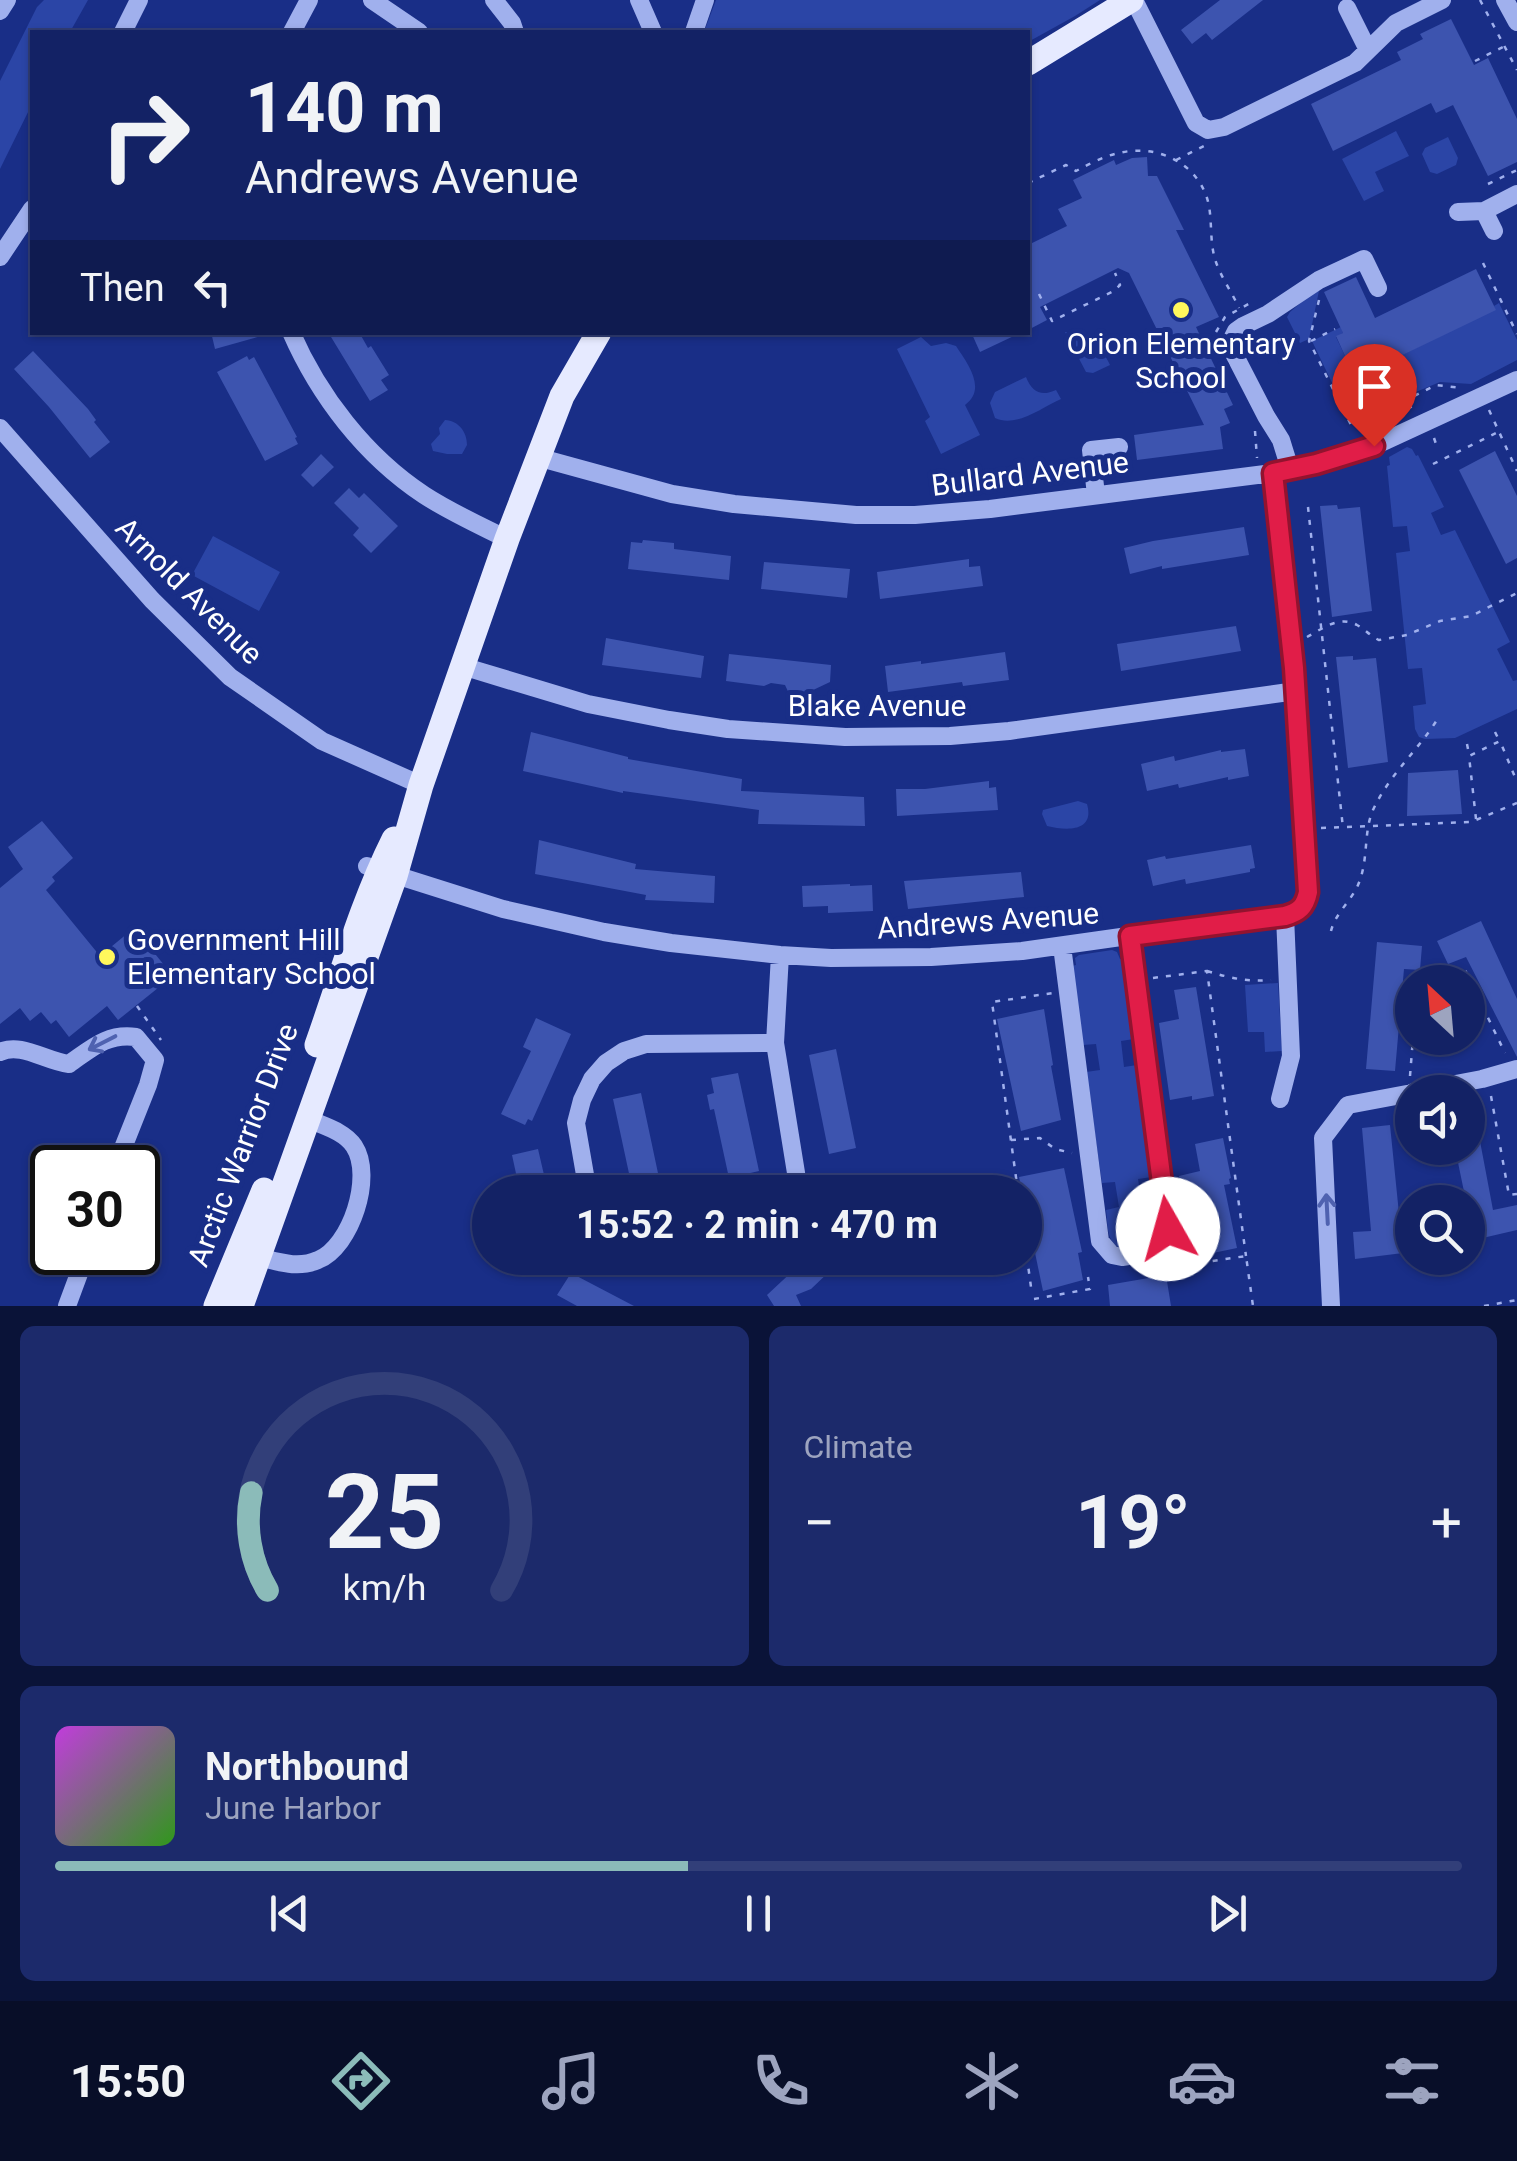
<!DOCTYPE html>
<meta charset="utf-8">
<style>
body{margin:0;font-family:Roboto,sans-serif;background:#1c2a6b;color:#f1f3f6;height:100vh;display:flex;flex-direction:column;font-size:38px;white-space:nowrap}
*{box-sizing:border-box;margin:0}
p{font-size:32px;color:#9da4bf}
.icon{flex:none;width:55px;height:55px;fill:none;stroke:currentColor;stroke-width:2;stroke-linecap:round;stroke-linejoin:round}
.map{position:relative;height:1306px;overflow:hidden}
.drawer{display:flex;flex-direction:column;gap:20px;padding:20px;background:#0a1338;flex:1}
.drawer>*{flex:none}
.banner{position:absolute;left:30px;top:30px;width:1000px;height:305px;border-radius:0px;box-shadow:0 2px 8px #0004,0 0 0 2px #323f79;background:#132265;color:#f1f3f6;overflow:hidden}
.needle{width:65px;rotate:334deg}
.controls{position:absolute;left:1395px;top:965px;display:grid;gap:20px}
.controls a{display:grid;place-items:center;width:90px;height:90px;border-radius:50%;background:#132265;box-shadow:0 2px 8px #0004,0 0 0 2px #323f79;font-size:50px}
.speed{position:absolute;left:30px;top:1145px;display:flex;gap:20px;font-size:50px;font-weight:700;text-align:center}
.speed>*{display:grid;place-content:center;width:130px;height:130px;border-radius:50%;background:#132265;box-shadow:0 2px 8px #0004,0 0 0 2px #323f79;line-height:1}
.speed .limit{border:5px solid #111;border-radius:15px;background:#fff;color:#111}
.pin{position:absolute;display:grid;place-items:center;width:85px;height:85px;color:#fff;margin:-102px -42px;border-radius:50% 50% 50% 0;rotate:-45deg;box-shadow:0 0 10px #0007}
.pin .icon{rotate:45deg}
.me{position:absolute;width:110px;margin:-55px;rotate:353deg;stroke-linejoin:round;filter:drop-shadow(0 0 8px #0008)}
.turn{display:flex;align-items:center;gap:35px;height:210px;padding:0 50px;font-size:45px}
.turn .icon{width:130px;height:130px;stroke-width:2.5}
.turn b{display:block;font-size:70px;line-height:85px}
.then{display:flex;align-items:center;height:95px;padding:0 50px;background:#0003;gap:20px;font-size:38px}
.big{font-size:75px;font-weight:700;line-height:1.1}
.drawer .widget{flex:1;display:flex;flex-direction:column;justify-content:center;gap:15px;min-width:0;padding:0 35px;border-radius:15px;background:#1c2a6b}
.drawer .dial{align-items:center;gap:0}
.dial svg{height:260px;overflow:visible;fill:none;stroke:#323f79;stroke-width:7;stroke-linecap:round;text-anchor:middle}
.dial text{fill:#f1f3f6;stroke:none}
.song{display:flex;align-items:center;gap:30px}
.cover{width:120px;height:120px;border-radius:15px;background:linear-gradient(135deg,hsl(290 70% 55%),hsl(110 70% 35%))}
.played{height:10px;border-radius:5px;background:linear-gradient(90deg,#8bbbb9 45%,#323f79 45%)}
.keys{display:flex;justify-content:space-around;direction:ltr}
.heat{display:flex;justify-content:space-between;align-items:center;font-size:55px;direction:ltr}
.drawer .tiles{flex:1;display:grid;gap:20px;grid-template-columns:1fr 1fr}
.widget:last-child{grid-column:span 2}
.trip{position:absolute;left:472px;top:1175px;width:570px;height:100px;border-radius:50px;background:#132265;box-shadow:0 2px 8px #0004,0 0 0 2px #323f79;font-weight:700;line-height:100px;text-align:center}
.tabs{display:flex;height:160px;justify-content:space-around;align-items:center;background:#080e28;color:#9da4bf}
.tabs .icon{width:70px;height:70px}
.tabs .on{color:#8bbbb9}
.tabs b{font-size:45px;color:#f1f3f6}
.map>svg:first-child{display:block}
.green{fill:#2b45a6}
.building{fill:#3d54af}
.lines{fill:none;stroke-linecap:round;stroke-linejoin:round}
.path{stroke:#a0b0ed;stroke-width:2.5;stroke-dasharray:5 8;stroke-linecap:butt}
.minor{stroke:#a0b0ed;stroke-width:18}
.major{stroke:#e6eaff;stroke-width:25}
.oneway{stroke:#4f62b0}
.route-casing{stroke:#92132f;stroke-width:25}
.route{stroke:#e11d48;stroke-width:18}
.poi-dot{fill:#fff75c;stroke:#192e87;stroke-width:4}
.labels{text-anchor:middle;stroke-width:10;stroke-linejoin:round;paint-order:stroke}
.poi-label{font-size:30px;fill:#fff;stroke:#192e87}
.street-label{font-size:30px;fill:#fff;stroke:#192e87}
</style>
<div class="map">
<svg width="1517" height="1306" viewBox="0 0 1517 1306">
<rect width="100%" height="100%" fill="#192e87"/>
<!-- green -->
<path class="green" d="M44,0H88L70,32H32V104L0,169V81L37,7Z
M716,0H1100L1075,16L1028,42V32H704Z
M1396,131L1409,156L1375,172L1384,191L1364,201L1342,159Z
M1448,137L1458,158L1456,165L1437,174L1430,172L1422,154L1425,148Z
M1320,286L1309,339L1300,343L1287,317L1290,312Z
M1499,303L1517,340V360L1471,384L1440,382L1411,394L1394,359L1495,309L1494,306Z
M1341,327L1343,333L1336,337L1356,379L1335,389L1312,341Z
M1065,332C1088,334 1101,345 1110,365L1093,373L1086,372Z
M921,337L931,346L946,343L956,346C968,364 987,389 965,405L980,435L941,454L925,421L930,417L897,349Z
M1386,370L1400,399L1352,423L1337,393Z
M1026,377C1032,392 1041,397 1056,390L1061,399C1041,408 1016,428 995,418L990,403L995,392Z
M445,420C459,421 467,432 467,445L462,454H447L433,451L431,444L440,434L439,428Z
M1407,447L1412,449L1416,456L1418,455L1444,507L1431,513L1441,535L1455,530L1510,642L1497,649L1513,681L1517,680V709L1455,738L1425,739L1419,737L1415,729L1413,706L1426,704L1422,668L1408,669L1396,553L1410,551L1407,526L1393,527L1387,466L1390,465L1389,457Z
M213,536L280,572L259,611L192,575Z
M1078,801L1087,804C1095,832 1067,831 1047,826L1042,814L1043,810Z
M1112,950L1117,952L1120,959H1123L1134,1039L1121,1041L1124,1067L1137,1065L1152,1177L1138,1179L1142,1205L1155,1203L1159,1233L1153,1241L1120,1248C1106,1242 1108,1224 1106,1210L1119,1207L1115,1182L1102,1183L1086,1072L1100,1070L1096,1044L1083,1045L1072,966L1076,965L1075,958L1079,955Z
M1278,983L1282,1051L1265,1052L1264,1032H1248L1245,985Z"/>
<!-- building -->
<path class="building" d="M1220,0H1263L1212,40L1206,33L1192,44L1181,30Z
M1451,19L1474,65L1488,58L1517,119V162L1488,176L1453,105L1436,113L1431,103L1333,151L1311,104L1401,60L1397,52L1423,39L1420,34Z
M1147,157L1148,176H1157L1184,230H1176L1219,317L1196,327L1233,405L1224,409L1230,423L1220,427L1223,449L1137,460L1134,435L1204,425L1129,273L1118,268L1040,307L1047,320L1028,330V245L1067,226L1058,209L1082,198L1073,180L1114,160L1116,165L1132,158Z
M1476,269L1496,310L1355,378L1336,336L1343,333L1324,292L1356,277L1375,318Z
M211,332H261V336L215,349Z
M328,332H359L368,348L371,346L389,375L381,380L388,390L370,401Z
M971,332H1022L980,352Z
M33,351L88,409L96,420L94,422L110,442L90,458L49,407L14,369Z
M247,356L249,360L254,357L297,437L295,438L298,444L265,461L217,372Z
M1495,451L1517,496V558L1506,564L1459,470Z
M321,454L334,467L313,487L301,475Z
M349,488L359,498L364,493L398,526L371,553L353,535L359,528L334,503Z
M1337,505L1338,509L1360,507L1372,611L1332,617L1320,506Z
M1244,527L1249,555L1162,569V566L1130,574L1124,548L1153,541Z
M643,540L674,543V549L731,556L729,580L628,569L631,542L642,543Z
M969,559V567L980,566L983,586L880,599L877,572Z
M764,562L850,569L847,598L761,589Z
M1236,626L1241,651L1121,671L1117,644Z
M606,638L704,656L701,678L602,665Z
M1005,652L1009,680L963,686L962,682L888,692L885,666L921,661V664Z
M729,654L831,665L830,682L792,700L785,685L771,683L764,686L726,681Z
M1353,656V660L1376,658L1388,762L1348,768L1336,657Z
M531,732L628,757V759L742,779L741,791L864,797L865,826L758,824L759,810L623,791V793L523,771Z
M1245,749L1249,776L1228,780V777L1179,788L1178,784L1147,791L1141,764L1174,756L1175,761L1221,750V752Z
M1458,770L1462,814L1407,816L1408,773Z
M989,781V788L996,787L998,810L897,816L896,789H925Z
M42,821L73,858L52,877L55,881L46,890L100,956L134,928L173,976L118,1020L107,1006L69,1037L56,1020L51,1024L41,1012L30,1021L20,1008L0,1024V888L23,869L8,847Z
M539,840L636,864L635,869L715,876L714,903L645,900L646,895L535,874Z
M1251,845L1255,868L1250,869V872L1186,884L1185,879L1153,886L1147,860L1165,856L1166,859Z
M1021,872L1024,897L908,909L904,881Z
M850,884V886L872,885L873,911L828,913V906L803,907L802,886Z
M1481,921L1517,999V1057L1466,957L1448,964L1437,941Z
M1377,942L1422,946L1420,970L1404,969L1395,1071L1366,1069Z
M1196,987L1214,1096L1192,1100V1096L1170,1100L1159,1023L1179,1019L1174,990Z
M1044,1009L1053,1065L1051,1066L1061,1120L1021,1131L997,1019Z
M536,1018L571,1034L532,1121L528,1119L525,1125L501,1114L531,1051L523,1047Z
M836,1049L856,1148L829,1154L809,1055Z
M738,1073L759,1171L729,1178L714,1109L710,1110L707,1095L714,1093L711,1078Z
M641,1093L662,1192H633L613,1099Z
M1473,1104L1493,1210L1517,1205V1230L1474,1240L1455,1148H1468V1105Z
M1390,1125L1403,1253L1355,1259L1353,1232L1371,1231L1362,1128Z
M1223,1138L1231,1178L1229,1179L1230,1184L1224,1185L1237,1248L1213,1253L1212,1248L1191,1253L1179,1176L1200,1171L1195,1144Z
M538,1149L548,1192H520L512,1155Z
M1064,1168L1082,1252L1078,1253L1083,1280L1043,1291L1025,1205V1192H1022L1019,1177Z
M532,1258H577V1262L536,1272Z
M806,1258H826L831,1270L811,1289L796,1295L801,1306H774L767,1295L797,1267L808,1262Z
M571,1273L634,1306H577L557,1295Z
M1166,1275L1171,1306H1110L1108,1285Z"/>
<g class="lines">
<!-- path -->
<path class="path" d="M1480,0L1517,70
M1475,61L1505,46
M1176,160L1206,145
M1028,183L1066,165L1076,171C1089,164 1104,156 1119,153C1155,144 1195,161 1207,198C1213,217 1209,239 1215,259C1220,276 1232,292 1239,308
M1488,184L1517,170
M1483,263L1517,334
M1039,294L1052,321L1114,291L1120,285L1115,273
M1319,300L1309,341L1352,427L1436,385L1461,388
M1216,332L1225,317L1254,301
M1311,341L1335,329
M1335,394L1390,366L1412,410
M1489,410L1517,471
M1255,431L1257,458
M1434,438L1438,450
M1433,464L1498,432
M1308,507L1343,828
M1307,637C1322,629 1339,615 1357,625C1365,629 1370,636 1379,640L1407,635L1440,621L1471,616L1517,593
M1495,732L1499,740
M1467,744L1469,754
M1476,819L1469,756L1500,741L1517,782
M1321,828L1471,822L1517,803
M1331,931C1335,914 1351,901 1358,885C1369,860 1363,833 1373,810C1390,773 1420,749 1440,715
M1207,971C1230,978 1247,982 1271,980
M1153,978L1207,971L1246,1256
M1417,982V980L1465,970L1505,1053
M137,1006L161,1040
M1410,1076L1413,1038
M1491,1096L1509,1195L1517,1194
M1011,1140L1040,1138L1055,1149L1072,1153
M1018,1192L992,1002L1053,993
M1025,1243L1031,1287
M1184,1254L1185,1265L1246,1256L1253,1306
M1034,1299L1090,1289L1088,1277
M1484,1306L1517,1300"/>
<!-- minor -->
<path class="minor" d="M372,0L419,32
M494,0L512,23L515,32
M639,0L653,32
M1134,0L1196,123L1208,130L1224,127L1355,63L1396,23L1442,0
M1505,0L1517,22
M1347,8L1368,50
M0,11L7,0
M123,32L139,0
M292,32L309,0
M694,32L705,0
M1484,211L1494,231
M1458,212L1484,211L1517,194
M0,257L32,209
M291,332C319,396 365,456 424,495C450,512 479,525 507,539
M0,428L152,600L230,677L322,741L421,785
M537,457L672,494L734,504L856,515H915L990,509L1273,473L1316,463L1374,446L1517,380
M1290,469L1281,440L1266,416L1231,348L1232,339L1236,331L1243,326L1268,314L1319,280L1364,259L1378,288
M1096,495L1091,450L1119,447
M462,666L588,704L669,720L728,729L845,737L950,736L1009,731L1296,691
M367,866L503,909L604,932L671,943L780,955L831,958L931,957L1022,951L1297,912L1306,904L1308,892L1305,829L1293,645L1273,473
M1062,946L1100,1241L1112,1255L1122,1257L1154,1252L1162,1246L1169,1229L1130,937
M780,955L775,1043L797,1179V1192
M0,1052C21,1042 45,1061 69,1064C92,1048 107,1033 136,1037L155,1060L148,1085L115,1168
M1413,1092L1482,1079L1517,1069
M1280,1099L1291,1056L1285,916
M588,1192L576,1123L582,1100L592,1079L606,1063L624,1051L646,1044L775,1043
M258,1257C279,1262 298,1269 318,1260C351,1247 374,1176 354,1146C344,1131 323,1126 308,1119
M631,1258C663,1275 699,1265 734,1261L743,1258
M67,1306L87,1252
M1331,1306L1323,1138L1348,1105L1412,1093"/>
<!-- major -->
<path class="major" d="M1028,63L1131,0
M317,1045C342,975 361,905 394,839
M216,1306L264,1190
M241,1306L395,876L421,785L507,539L562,396L599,332"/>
</g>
<!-- one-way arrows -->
<defs><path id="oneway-shaft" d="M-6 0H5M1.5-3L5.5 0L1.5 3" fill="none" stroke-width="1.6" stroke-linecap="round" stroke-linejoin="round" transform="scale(2.5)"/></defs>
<g class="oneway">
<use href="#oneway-shaft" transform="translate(102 1043) rotate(153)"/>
<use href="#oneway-shaft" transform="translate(1327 1209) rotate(-93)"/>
</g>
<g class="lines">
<!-- route casing -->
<g class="route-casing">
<path id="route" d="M1168,1229L1130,936L1285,916C1299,912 1305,907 1308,892L1294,668L1273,473L1316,464L1374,446"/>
</g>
<!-- route -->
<use href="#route" class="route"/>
</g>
<!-- markers -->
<g class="poi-dot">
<circle cx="1181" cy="310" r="10"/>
<circle cx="107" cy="957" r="10"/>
</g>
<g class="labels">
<!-- poi labels -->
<g class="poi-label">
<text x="1181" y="354">Orion Elementary<tspan x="1181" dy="34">School</tspan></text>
<text x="127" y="950" text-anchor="start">Government Hill<tspan x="127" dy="34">Elementary School</tspan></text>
</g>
<!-- street labels -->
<g class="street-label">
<text transform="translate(1030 474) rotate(-7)" y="10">Bullard Avenue</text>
<text transform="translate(189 591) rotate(45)" y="10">Arnold Avenue</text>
<text x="877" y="716">Blake Avenue</text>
<text transform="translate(988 921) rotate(-4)" y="10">Andrews Avenue</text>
<text transform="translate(243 1145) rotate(-69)" y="10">Arctic Warrior Drive</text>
</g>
</g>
</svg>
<div class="controls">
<a><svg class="needle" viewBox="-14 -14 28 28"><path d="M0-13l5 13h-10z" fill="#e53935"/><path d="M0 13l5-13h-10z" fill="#9da4bf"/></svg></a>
<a><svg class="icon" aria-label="sound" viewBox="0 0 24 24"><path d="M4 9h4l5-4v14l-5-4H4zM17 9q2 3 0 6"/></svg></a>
<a><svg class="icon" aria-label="search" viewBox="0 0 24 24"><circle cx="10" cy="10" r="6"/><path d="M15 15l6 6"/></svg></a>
</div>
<div class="speed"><div class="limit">30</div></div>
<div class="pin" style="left:1374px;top:446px;background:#d93025"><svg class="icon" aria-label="arrive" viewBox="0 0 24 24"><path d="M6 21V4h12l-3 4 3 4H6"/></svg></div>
<svg class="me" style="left:1168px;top:1229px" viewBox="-20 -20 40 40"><circle r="19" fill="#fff"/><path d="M0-13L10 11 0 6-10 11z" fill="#e11d48"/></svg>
<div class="trip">15:52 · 2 min · 470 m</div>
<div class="banner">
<div class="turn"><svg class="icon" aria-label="right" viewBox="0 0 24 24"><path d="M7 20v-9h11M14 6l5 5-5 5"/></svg><div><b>140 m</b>Andrews Avenue</div></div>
<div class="then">Then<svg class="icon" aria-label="left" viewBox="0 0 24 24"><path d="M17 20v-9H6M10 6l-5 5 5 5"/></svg></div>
</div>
</div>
<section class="drawer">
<div class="tiles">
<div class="widget dial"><svg viewBox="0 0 100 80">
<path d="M14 69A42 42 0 1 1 86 69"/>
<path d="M14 69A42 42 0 0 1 9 39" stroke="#8bbbb9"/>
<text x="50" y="56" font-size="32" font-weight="700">25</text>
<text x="50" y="72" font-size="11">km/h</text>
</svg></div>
<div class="widget"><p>Climate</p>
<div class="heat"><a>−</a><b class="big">19°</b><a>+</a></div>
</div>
<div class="widget">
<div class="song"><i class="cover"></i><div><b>Northbound</b><p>June Harbor</p></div></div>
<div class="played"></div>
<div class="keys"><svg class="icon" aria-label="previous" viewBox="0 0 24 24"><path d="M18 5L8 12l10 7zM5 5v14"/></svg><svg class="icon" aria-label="pause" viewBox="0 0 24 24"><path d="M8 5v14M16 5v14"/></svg><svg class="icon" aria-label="next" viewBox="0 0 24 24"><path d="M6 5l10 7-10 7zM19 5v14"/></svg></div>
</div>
</div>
</section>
<nav class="tabs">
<b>15:50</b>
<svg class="icon on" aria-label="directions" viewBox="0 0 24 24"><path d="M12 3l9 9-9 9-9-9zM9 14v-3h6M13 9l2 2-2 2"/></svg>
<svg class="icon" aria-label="music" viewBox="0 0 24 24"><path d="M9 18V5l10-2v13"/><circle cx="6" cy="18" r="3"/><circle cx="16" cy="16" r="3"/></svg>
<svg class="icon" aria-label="phone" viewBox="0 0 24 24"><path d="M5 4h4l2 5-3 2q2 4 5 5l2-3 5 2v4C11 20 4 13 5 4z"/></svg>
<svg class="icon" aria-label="climate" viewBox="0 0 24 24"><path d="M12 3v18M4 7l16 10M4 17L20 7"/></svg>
<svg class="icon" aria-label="car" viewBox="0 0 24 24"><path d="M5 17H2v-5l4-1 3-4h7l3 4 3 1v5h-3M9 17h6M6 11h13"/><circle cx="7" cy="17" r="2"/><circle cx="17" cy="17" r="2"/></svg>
<svg class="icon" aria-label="filters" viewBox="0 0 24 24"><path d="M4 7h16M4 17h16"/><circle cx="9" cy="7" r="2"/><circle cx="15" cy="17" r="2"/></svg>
</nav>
